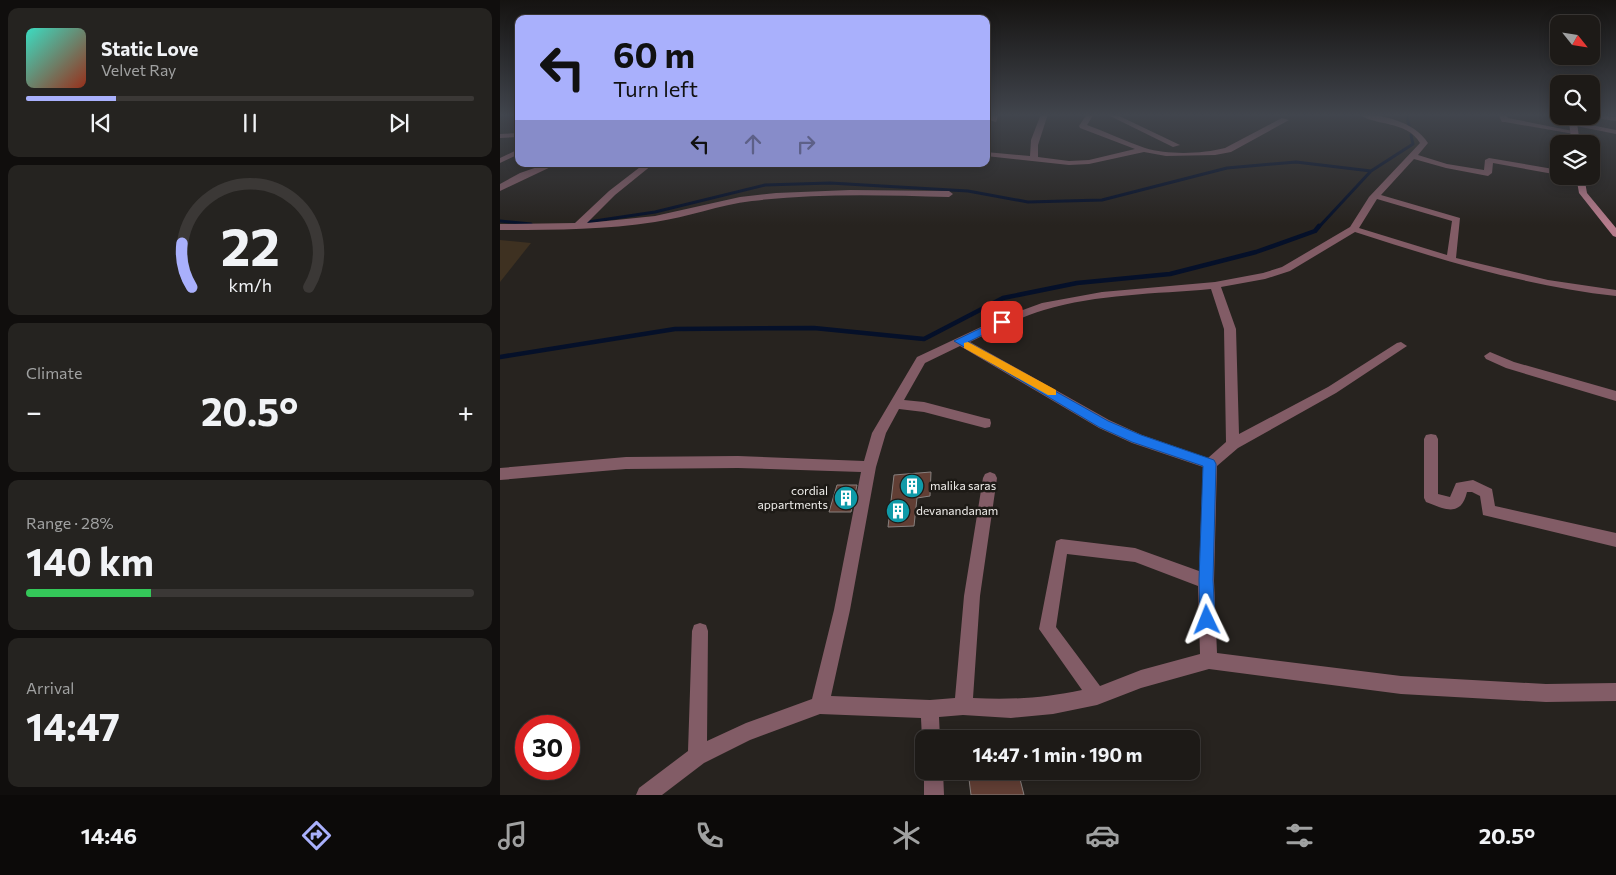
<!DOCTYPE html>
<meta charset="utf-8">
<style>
body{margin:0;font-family:Commissioner,sans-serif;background:#252320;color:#f1f3f6;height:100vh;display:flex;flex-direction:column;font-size:19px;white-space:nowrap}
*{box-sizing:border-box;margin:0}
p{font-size:16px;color:#a0a1a1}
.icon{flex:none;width:28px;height:28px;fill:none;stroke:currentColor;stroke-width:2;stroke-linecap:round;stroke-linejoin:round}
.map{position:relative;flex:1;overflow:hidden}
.sheet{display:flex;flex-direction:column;gap:8px;padding:8px;background:#100e0d;width:500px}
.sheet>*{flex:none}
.top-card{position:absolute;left:15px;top:15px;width:475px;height:152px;border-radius:10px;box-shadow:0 2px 12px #0003,0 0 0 1px #3b3836;background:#a9b0fc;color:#111;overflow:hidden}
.needle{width:32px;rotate:120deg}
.fabs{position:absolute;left:1050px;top:15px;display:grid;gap:10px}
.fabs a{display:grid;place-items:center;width:50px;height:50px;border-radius:10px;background:#1d1a17;box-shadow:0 2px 12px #0003,0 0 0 1px #3b3836;font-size:25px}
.speed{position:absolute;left:15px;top:715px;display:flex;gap:10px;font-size:25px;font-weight:700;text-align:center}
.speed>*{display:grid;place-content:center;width:65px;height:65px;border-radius:50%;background:#1d1a17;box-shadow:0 2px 12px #0003,0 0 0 1px #3b3836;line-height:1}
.speed .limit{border:8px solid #d22;background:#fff;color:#111}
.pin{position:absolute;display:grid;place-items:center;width:42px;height:42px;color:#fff;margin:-21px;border-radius:10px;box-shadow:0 2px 8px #0006}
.me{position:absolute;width:55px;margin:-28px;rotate:358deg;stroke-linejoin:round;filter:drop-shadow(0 0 4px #0008)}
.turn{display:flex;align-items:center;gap:18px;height:105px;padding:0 15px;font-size:22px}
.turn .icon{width:65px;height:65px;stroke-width:2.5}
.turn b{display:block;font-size:35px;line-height:42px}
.lanes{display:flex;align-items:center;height:48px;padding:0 15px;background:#0003;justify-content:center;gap:25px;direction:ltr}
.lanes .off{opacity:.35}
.big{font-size:38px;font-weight:700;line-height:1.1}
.sheet .widget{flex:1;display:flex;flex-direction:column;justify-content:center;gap:8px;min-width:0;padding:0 18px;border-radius:10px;background:#252320}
.sheet .dial{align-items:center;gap:0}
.dial svg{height:130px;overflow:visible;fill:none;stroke:#3b3836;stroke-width:7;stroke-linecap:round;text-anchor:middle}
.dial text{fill:#f1f3f6;stroke:none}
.song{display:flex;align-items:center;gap:15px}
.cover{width:60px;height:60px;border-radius:8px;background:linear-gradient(135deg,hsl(170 70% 55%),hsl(10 70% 35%))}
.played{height:5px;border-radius:2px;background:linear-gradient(90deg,#a9b0fc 20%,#3b3836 20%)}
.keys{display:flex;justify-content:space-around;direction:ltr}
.heat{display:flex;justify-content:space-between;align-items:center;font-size:28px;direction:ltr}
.charge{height:8px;border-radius:4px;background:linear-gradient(90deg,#34c759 28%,#3b3836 0)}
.trip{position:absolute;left:415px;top:730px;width:285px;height:50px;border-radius:10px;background:#1d1a17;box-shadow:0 2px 12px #0003,0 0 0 1px #3b3836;font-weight:700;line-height:50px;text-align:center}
.dock{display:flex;height:80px;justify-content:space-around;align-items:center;background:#0c0a09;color:#a0a1a1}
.dock .icon{width:35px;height:35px}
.dock .current{color:#a9b0fc}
.dock b{font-size:22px;color:#f1f3f6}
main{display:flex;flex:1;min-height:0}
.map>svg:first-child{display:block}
.green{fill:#3e3121}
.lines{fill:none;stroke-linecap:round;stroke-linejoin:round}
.stream-far1{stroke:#051029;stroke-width:3}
.stream{stroke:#051029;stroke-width:4.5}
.building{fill:#613e34;stroke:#87807e}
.street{fill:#825c66;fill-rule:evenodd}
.secondary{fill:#b77c8c;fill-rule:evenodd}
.route{fill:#1a73e8;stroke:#114b97}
.slow{fill:#f59e0b}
.labels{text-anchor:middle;stroke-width:5;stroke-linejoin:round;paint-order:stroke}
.poi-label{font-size:12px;fill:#f1efec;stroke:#1d1a16;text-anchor:start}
</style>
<main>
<section class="sheet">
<div class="widget">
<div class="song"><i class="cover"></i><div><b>Static Love</b><p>Velvet Ray</p></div></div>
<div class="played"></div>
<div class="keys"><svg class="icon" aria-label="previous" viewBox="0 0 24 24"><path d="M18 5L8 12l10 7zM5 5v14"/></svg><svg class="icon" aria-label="pause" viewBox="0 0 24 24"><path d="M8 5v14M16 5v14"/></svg><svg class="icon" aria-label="next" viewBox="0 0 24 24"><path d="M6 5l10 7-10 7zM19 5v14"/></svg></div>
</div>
<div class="widget dial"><svg viewBox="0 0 100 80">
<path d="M14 69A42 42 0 1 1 86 69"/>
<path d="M14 69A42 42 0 0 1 8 42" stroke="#a9b0fc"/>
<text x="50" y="56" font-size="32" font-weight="700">22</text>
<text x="50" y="72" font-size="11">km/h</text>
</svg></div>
<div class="widget"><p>Climate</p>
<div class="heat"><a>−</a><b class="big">20.5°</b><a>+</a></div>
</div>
<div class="widget"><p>Range · 28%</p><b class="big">140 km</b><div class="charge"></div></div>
<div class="widget"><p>Arrival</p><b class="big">14:47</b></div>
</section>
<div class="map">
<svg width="1116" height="795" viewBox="0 0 1116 795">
<rect width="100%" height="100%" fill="#27231f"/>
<!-- green -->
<path class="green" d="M0,240L31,243L0,282Z"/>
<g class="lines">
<!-- stream-far1 -->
<path class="stream-far1" d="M906,114L909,125
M0,221L31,224
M88,222L155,212L265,185L330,183L468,191L528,202L602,200L727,168L796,162L871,171
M818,228L871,171L913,144L911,135"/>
<!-- stream -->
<path class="stream" d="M0,357L175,329L314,328L424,339L503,298L577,283L670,274L756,252L815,231L819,226"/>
</g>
<!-- building -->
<path class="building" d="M431,472L430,496L417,498L414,526L388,527L394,475Z
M337,485H357L351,512H329Z
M468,771H518L524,795H471Z"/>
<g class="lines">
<!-- street -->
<path class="street" d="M491,114H499L496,122L489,120Z
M541,114H548L538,145V157L569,161L589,160L635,149L580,128L579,126L587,114H594L587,125C606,132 625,141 645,148C668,155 702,154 725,148L782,118L789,120L731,152L715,155L666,156L644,152L589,164L569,165L486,156V152L530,156L531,140Z
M606,114H615L680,145L673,147Z
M859,114C882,114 915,122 928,143L918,155L947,164L984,170L985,160L989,158L1059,170V175L993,163L992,173L988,176L946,168L914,159L881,195L960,218L956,258L1048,280L1116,290V296C1026,286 941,260 855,232L790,271L765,279L721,287L736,329L739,434L828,387L897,343L901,342L907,346L836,393L738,448L717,466L714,581L717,653L901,676L1046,684L1116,683V701L1046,702L901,694L709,669L641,688L597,705L553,714L511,718L463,715L439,717L440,739H424V744L422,739L421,718L320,714L250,740L204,763L162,795H136L139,788L188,751L192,631L194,625L200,623L206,625L208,631L207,741L246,723L312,699L334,610L361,472L238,468L126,469L0,480V468L126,457L238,456L364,461L372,433L417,357L498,319L542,303L602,292L715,282L763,273L782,267L850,227L869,197L920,143C907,120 873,126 859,114ZM877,199L952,221L947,255L859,228ZM711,289L724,329L726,442L708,458L642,435L609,420L470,342C494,330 518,318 544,310C597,294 656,294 711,289ZM460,346L599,428L632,443L703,467L699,571L635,548L561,539L556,541L539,629L582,690C544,698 511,700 473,698L480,596L497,478L495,474L490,472L485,474L483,478L464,596L455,698L430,700L331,696L350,610L376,467L386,433L399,409L424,412L485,428L490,427L491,423L490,419L485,418L424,402L404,400L425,363ZM567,554L635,562L698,586L700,654L641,670L600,686L556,627Z
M998,114H1005L1008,118L1078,132L1074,134L1005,122H1002Z
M1091,114L1116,117V121L1088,117L1091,116Z
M1071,121L1116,130V134L1071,125Z
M19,133V137L0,138V134Z
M19,149V154L0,163V158Z
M46,164H57L0,191V184L20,173Z
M144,164L152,165L115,195L87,223L155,216L240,197L276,193L350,190L449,191L453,194L449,197C383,195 317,193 252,201C219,205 188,217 155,222C104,230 52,230 0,230V224L75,223L109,191Z
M990,352L1014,362L1116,391V401L1006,368L986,359L984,356Z
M931,434L936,435L938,439V494L950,497L956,483L973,480L992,489L995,506L1116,533V547L983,515L980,496L972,492H967C961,518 944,509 926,502L924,498V439L926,435Z
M424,770L443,771L444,795H424Z"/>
<!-- secondary -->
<path class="secondary" d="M1068,116H1076L1080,144H1072Z
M1076,176H1084L1087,193L1116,228V237L1113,236L1079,193Z"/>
</g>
<!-- sky -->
<linearGradient id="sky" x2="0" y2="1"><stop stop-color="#151311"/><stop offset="0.51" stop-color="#41454d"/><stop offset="1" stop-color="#41454d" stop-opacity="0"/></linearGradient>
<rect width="1116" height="225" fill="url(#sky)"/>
<!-- route -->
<path class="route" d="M502,318L505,319V324L468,342L608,421L641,435L714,460L716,464L713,580L715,620L713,626L707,628L702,626L700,620L699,580L703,466L632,442L599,427L454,341Z"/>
<!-- slow -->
<path class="slow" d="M468,342L556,390V395H548L464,348V343Z"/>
<!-- icons -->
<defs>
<g id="building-disc" transform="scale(1.25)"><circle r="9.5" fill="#0f9aa8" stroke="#1d1a16"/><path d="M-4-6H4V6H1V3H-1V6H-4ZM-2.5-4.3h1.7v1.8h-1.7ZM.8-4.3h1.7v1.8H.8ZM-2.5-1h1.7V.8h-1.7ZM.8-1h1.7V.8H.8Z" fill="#fff"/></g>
</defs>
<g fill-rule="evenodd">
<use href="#building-disc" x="412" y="486"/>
<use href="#building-disc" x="346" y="498"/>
<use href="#building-disc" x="398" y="511"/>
</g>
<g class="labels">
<!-- poi labels -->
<g class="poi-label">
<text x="430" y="490">malika saras</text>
<text x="328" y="495" text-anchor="end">cordial<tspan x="328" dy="14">appartments</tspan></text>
<text x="416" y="515">devanandanam</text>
</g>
</g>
</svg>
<div class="fabs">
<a><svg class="needle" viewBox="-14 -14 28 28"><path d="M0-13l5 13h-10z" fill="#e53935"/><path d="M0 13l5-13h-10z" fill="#a0a1a1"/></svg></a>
<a><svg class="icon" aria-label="search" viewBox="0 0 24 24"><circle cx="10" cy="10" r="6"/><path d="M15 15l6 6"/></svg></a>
<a><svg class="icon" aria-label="layers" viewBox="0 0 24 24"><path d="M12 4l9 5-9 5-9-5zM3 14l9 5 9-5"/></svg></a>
</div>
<div class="speed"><div class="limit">30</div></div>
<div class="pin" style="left:502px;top:322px;background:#d93025"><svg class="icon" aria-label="arrive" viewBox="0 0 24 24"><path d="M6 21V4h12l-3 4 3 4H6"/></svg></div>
<svg class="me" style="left:707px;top:620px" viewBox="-20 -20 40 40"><path d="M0-17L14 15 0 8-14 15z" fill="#1a73e8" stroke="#fff" stroke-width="4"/></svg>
<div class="trip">14:47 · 1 min · 190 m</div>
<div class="top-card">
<div class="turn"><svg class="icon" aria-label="left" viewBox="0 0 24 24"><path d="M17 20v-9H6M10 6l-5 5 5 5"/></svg><div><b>60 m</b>Turn left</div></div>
<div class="lanes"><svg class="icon" aria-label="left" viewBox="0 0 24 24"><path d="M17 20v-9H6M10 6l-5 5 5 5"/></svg><svg class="icon off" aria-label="ahead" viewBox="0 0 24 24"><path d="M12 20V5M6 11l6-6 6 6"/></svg><svg class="icon off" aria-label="right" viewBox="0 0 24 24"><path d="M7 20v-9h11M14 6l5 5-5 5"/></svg></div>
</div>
</div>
</main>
<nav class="dock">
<b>14:46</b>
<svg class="icon current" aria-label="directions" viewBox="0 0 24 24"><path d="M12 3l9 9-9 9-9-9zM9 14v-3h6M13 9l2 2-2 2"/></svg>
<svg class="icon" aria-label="music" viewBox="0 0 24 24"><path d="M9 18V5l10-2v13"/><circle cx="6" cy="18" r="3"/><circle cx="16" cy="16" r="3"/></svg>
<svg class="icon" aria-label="phone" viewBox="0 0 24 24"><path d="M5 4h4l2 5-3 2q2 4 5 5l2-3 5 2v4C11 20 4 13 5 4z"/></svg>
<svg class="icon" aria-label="climate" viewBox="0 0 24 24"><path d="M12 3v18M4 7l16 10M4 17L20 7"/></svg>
<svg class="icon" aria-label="car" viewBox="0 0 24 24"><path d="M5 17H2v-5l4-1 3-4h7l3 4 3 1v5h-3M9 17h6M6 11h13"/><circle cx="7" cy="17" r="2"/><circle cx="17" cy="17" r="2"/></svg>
<svg class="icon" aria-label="filters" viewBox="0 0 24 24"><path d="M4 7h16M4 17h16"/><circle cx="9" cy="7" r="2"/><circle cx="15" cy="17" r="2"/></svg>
<b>20.5°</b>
</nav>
